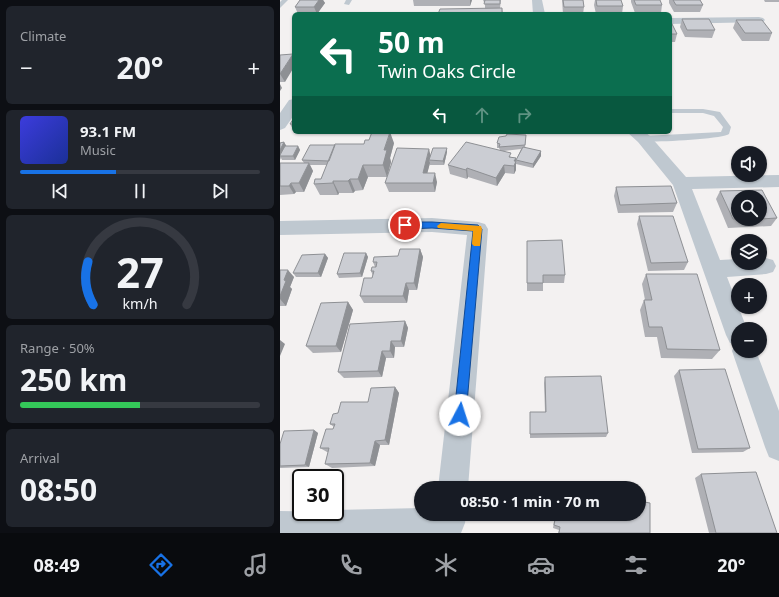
<!DOCTYPE html>
<meta charset="utf-8">
<style>
body{margin:0;font-family:"Noto Sans",sans-serif;background:#20242c;color:#f1f3f6;height:100vh;display:flex;flex-direction:column;font-size:15px;white-space:nowrap}
*{box-sizing:border-box;margin:0}
p{font-size:13px;color:#9ea1a6}
.icon{flex:none;width:22px;height:22px;fill:none;stroke:currentColor;stroke-width:2;stroke-linecap:round;stroke-linejoin:round}
.map{position:relative;flex:1;overflow:hidden}
.panel{display:flex;flex-direction:column;gap:6px;padding:6px;background:#0d0f14;width:280px}
.panel>*{flex:none}
.guide{position:absolute;left:12px;top:12px;width:380px;height:122px;border-radius:6px;box-shadow:0 1px 3px #0004;background:#0b6e4f;color:#fff;overflow:hidden}
.buttons{position:absolute;left:451px;top:146px;display:grid;gap:8px}
.buttons a{display:grid;place-items:center;width:36px;height:36px;border-radius:50%;background:#171b24;box-shadow:0 1px 3px #0004;font-size:20px}
.speed{position:absolute;left:12px;top:469px;display:flex;gap:8px;font-size:20px;font-weight:700;text-align:center}
.speed>*{display:grid;place-content:center;width:52px;height:52px;border-radius:50%;background:#171b24;box-shadow:0 1px 3px #0004;line-height:1}
.speed .limit{border:2px solid #111;border-radius:6px;background:#fff;color:#111}
.pin{position:absolute;display:grid;place-items:center;width:34px;height:34px;color:#fff;margin:-17px;border:2px solid #fff;border-radius:50%;box-shadow:0 1px 4px #0007}
.me{position:absolute;width:44px;margin:-22px;rotate:5deg;stroke-linejoin:round;filter:drop-shadow(0 0 3px #0008)}
.turn{display:flex;align-items:center;gap:14px;height:84px;padding:0 20px;font-size:18px}
.turn .icon{width:52px;height:52px;stroke-width:2.5}
.turn b{display:block;font-size:28px;line-height:34px}
.lanes{display:flex;align-items:center;height:38px;padding:0 20px;background:#0003;justify-content:center;gap:20px;direction:ltr}
.lanes .off{opacity:.35}
.big{font-size:30px;font-weight:700;line-height:1.1}
.panel .tile{flex:1;display:flex;flex-direction:column;justify-content:center;gap:6px;min-width:0;padding:0 14px;border-radius:6px;background:#20242c}
.panel .dial{align-items:center;gap:0}
.dial svg{height:104px;overflow:visible;fill:none;stroke:#363941;stroke-width:7;stroke-linecap:round;text-anchor:middle}
.dial text{fill:#f1f3f6;stroke:none}
.song{display:flex;align-items:center;gap:12px}
.cover{width:48px;height:48px;border-radius:6px;background:linear-gradient(135deg,hsl(240 70% 55%),hsl(230 70% 35%))}
.played{height:4px;border-radius:2px;background:linear-gradient(90deg,#1872e6 40%,#363941 40%)}
.keys{display:flex;justify-content:space-around;direction:ltr}
.heat{display:flex;justify-content:space-between;align-items:center;font-size:22px;direction:ltr}
.charge{height:6px;border-radius:3px;background:linear-gradient(90deg,#34c759 50%,#363941 0)}
.trip{position:absolute;left:134px;top:481px;width:232px;height:40px;border-radius:20px;background:#171b24;box-shadow:0 1px 3px #0004;font-weight:700;line-height:40px;text-align:center}
.tab-bar{display:flex;height:64px;justify-content:space-around;align-items:center;background:#090b0e;color:#9ea1a6}
.tab-bar .icon{width:28px;height:28px}
.tab-bar .active{color:#1872e6}
.tab-bar b{font-size:18px;color:#f1f3f6}
main{display:flex;flex:1;min-height:0}
.map>svg:first-child{display:block}
.lines{fill:none;stroke-linecap:round;stroke-linejoin:round}
.service{fill:#bfc8d0;fill-rule:evenodd}
.minor{fill:#bfc8d0;fill-rule:evenodd}
.wall{fill:#afb0b5;fill-rule:evenodd}
.shaded-wall{fill:#8e9094}
.building{fill:#cbcdd3;stroke:#8e9094}
.route{fill:#1872e6;stroke:#104a96}
.slow{fill:#f59e0b}
</style>
<main>
<section class="panel">
<div class="tile"><p>Climate</p>
<div class="heat"><a>−</a><b class="big">20°</b><a>+</a></div>
</div>
<div class="tile">
<div class="song"><i class="cover"></i><div><b>93.1 FM</b><p>Music</p></div></div>
<div class="played"></div>
<div class="keys"><svg class="icon" aria-label="previous" viewBox="0 0 24 24"><path d="M18 5L8 12l10 7zM5 5v14"/></svg><svg class="icon" aria-label="pause" viewBox="0 0 24 24"><path d="M8 5v14M16 5v14"/></svg><svg class="icon" aria-label="next" viewBox="0 0 24 24"><path d="M6 5l10 7-10 7zM19 5v14"/></svg></div>
</div>
<div class="tile dial"><svg viewBox="0 0 100 80">
<path d="M14 69A42 42 0 1 1 86 69"/>
<path d="M14 69A42 42 0 0 1 10 36" stroke="#1872e6"/>
<text x="50" y="56" font-size="32" font-weight="700">27</text>
<text x="50" y="72" font-size="11">km/h</text>
</svg></div>
<div class="tile"><p>Range · 50%</p><b class="big">250 km</b><div class="charge"></div></div>
<div class="tile"><p>Arrival</p><b class="big">08:50</b></div>
</section>
<div class="map">
<svg width="499" height="533" viewBox="0 0 499 533">
<rect width="100%" height="100%" fill="#f3f1f1"/>
<g class="lines">
<!-- service -->
<path class="service" d="M2,0H8L0,8V2Z
M66,0H72L69,5L64,4Z
M390,109H423L440,112L451,127L449,134C443,139 371,143 361,141L360,139L361,137L364,136L441,132L443,127L434,116L423,113H390Z"/>
<!-- minor -->
<path class="minor" d="M252,0H262L265,14H253Z
M479,17L483,18L485,20L483,22L390,24V18Z
M14,99V115L5,128L0,130V113L9,100Z
M347,132H365L370,136L406,177L499,175V187L412,189L440,260L458,259V263H480V258H486L493,260L496,266L493,272L486,274L447,277L467,329H458V351H476L499,411V461L489,457L485,447L452,351L455,344L450,343L446,335L393,185L358,142Z
M152,218L198,222L205,224L208,229L188,488H158L187,235L152,232L0,235V221Z
M141,508V514H186L185,523L181,533H0V511L55,512V510Z"/>
</g>
<!-- wall -->
<path class="wall" d="M20,0H43L45,3L37,14H18L15,7Z
M133,0H192L190,6H134Z
M203,0H221L220,8H222L223,14H158L205,9V2H204Z
M282,0H303L304,7L303,14H283Z
M314,0H341L343,6L342,14H316L314,5L315,0Z
M351,0H354L382,5L381,13H355L351,2Z
M389,0H420L423,5L420,12H394L389,3Z
M484,0H499V2H485Z
M402,19L435,30L432,38L405,37L400,27Z
M390,20L397,34L395,42H390Z
M456,20L492,33L489,41H462L453,28Z
M0,55L5,82H0Z
M14,118V131L10,124Z
M15,132H72L71,134H25L24,132Z
M214,132H232V134H214Z
M246,139L245,148L261,151V156L253,168L236,164V160L241,149L224,151L231,157L236,158V170L234,174L225,173L217,186L188,177L187,179L170,174L168,165L220,150L219,148H217V143Z
M4,142L6,146H18L20,150L15,160H2L1,158L0,160V143Z
M114,143L110,158L111,162L107,177H88L83,190L75,191L73,193H59L58,195H40L34,184L41,179L47,165H30L33,171L24,192H16L14,194L0,195V163H24L22,160L55,145Z
M167,152L164,165H150V163L147,173L157,182L155,192H109L105,183L151,155Z
M336,187L397,203L393,212L338,213L334,196Z
M482,190L497,218L491,226L448,228L436,199L440,191ZM458,197H480V219H458Z
M359,216L408,262L404,270L368,271L357,224Z
M247,241L285,275L284,283H263V291H247Z
M140,249L143,257L137,290H129L127,303H84L80,296L92,278L93,276L91,271L95,267L93,262L118,256Z
M86,253L88,257L82,277L59,278L57,274Z
M45,254L48,258L41,277H16L13,273Z
M0,270L14,277L10,287L12,289L6,306H0Z
M366,274L440,350L432,359L381,358L377,337H365L360,310L364,300H365L362,284Z
M68,302L73,310L61,352L33,353L26,346Z
M125,321L128,328L124,347H115L114,358H106L102,377L64,378L58,372Z
M399,370L470,448L463,452L412,453L394,376Z
M265,377L328,433L326,437L250,438V412H265L264,383Z
M115,387L119,393L109,445H100L95,466L52,468L45,464L48,452H47L40,448L53,429L54,427L50,424L58,413L88,402Z
M34,430L38,433L29,467L0,468V444Z
M421,474L497,533H429L415,478Z
M275,514H359L370,533H278L279,530L273,528Z"/>
<!-- shaded-wall -->
<path class="shaded-wall" d="M39,0H43L45,3L37,14L34,7Z
M190,0H192L190,6Z
M13,54L14,57V67L5,82L0,74Z
M0,84L2,88L0,91Z
M110,132L114,143L110,158L111,162L107,177L103,165L104,150Z
M4,142L7,147L0,156V150Z
M18,146L20,150L15,160L13,156Z
M167,148V152L164,165L163,161Z
M149,149L151,157L149,160L150,163L145,182L143,173Z
M261,151V156L253,168V164Z
M236,158V170L234,174V161Z
M29,163L33,171L24,192L19,183Z
M83,165L88,177L83,190L78,179Z
M224,165L225,173L217,186L216,178Z
M187,168L188,177L187,179L186,170Z
M155,173L157,182L155,192L153,183Z
M70,179L75,191L73,193L68,181Z
M53,181L59,193L58,195L53,183Z
M11,183L16,192L14,194L9,186Z
M140,249L143,257L137,290L134,283Z
M86,253L88,257L82,277L80,273Z
M45,254L48,258L41,277L38,273Z
M8,270L14,277L10,287L12,289L6,306L0,299V296L4,280Z
M126,283L129,290L127,303L123,296Z
M68,302L73,310L61,352L56,346Z
M125,321L128,328L124,347L121,341Z
M0,340L5,344L0,356Z
M111,341L115,347L114,358L110,351Z
M102,351L106,358L102,377L98,371Z
M115,387L119,393L109,445L105,440Z
M34,430L38,433L29,467L25,465Z
M95,441L100,445L95,466L90,463Z"/>
<!-- building -->
<path class="building" d="M20,0H39L34,7H15Z
M205,0H220V4H204Z
M283,0H303L304,7H284Z
M316,0H341L343,6H317Z
M354,0H380L382,5H356Z
M393,0H420L423,5H396Z
M222,8V14H158L160,9Z
M402,19H429L435,30H407Z
M390,20L397,34H390Z
M456,20H482L492,33H465Z
M13,54L0,74V55Z
M14,118V124H10Z
M92,132H110L104,150H107L103,165H83L78,179H70L68,181H53V183L34,184L35,179H41L55,144H84L85,140H89Z
M227,134L246,135L245,145L219,147L220,144L217,143L219,137L226,136Z
M4,142L0,150V143Z
M186,142L231,153L229,157L236,158L234,161H236L234,166L224,165L216,178L187,168L186,170L168,165Z
M30,145H55L49,161L22,160Z
M5,146H18L13,156H0V155Z
M243,147L261,151L253,164L236,160Z
M117,148L149,149L143,173H155L153,183H105Z
M153,148H167L163,161L149,160Z
M0,163H29L19,183H11L9,186H0Z
M391,186L397,203L340,205L336,187Z
M482,190L497,218L480,219V197H458V219H464H453L440,191Z
M359,216H393L408,262L371,263Z
M282,240L285,275H263V283H247V241Z
M120,249H140L134,283H126L123,296H80L84,278H92L94,271H91L92,267H96L97,262H93L94,257L118,256Z
M64,253H86L80,273L57,274Z
M45,254L38,273H13L22,255Z
M0,270H8L4,280L6,281L0,296Z
M366,274H417L440,350L387,349L382,327H369L364,300H372Z
M68,302L56,346H26L41,303Z
M125,321L121,341H111L110,351H102L98,371L58,372L70,324Z
M445,369L470,448L418,449L399,370Z
M321,376L328,433L250,434V412H266L265,377Z
M115,387L105,440L95,441L90,463L45,464L49,448H40L46,429H53L55,424H50L53,414L58,413L61,402H88L91,388Z
M34,430L25,465L0,466V444L4,431Z
M476,472L497,533H436L421,474Z
M359,501L370,503V533H279L280,527L274,525L276,514H359Z"/>
<!-- route -->
<path class="route" d="M125,222H152L198,225L202,229L186,415L184,419L180,420L176,419L174,415L193,231L152,228L125,229L121,225Z"/>
<!-- slow -->
<path class="slow" d="M161,223L201,226L202,229L200,246H194L192,244L193,231L158,228L157,226Z"/>
</svg>
<div class="buttons">
<a><svg class="icon" aria-label="sound" viewBox="0 0 24 24"><path d="M4 9h4l5-4v14l-5-4H4zM17 9q2 3 0 6"/></svg></a>
<a><svg class="icon" aria-label="search" viewBox="0 0 24 24"><circle cx="10" cy="10" r="6"/><path d="M15 15l6 6"/></svg></a>
<a><svg class="icon" aria-label="layers" viewBox="0 0 24 24"><path d="M12 4l9 5-9 5-9-5zM3 14l9 5 9-5"/></svg></a>
<a>+</a>
<a>−</a>
</div>
<div class="speed"><div class="limit">30</div></div>
<div class="pin" style="left:125px;top:225px;background:#d93025"><svg class="icon" aria-label="arrive" viewBox="0 0 24 24"><path d="M6 21V4h12l-3 4 3 4H6"/></svg></div>
<svg class="me" style="left:180px;top:415px" viewBox="-20 -20 40 40"><circle r="19" fill="#fff"/><path d="M0-13L10 11 0 6-10 11z" fill="#1872e6"/></svg>
<div class="trip">08:50 · 1 min · 70 m</div>
<div class="guide">
<div class="turn"><svg class="icon" aria-label="left" viewBox="0 0 24 24"><path d="M17 20v-9H6M10 6l-5 5 5 5"/></svg><div><b>50 m</b>Twin Oaks Circle</div></div>
<div class="lanes"><svg class="icon" aria-label="left" viewBox="0 0 24 24"><path d="M17 20v-9H6M10 6l-5 5 5 5"/></svg><svg class="icon off" aria-label="ahead" viewBox="0 0 24 24"><path d="M12 20V5M6 11l6-6 6 6"/></svg><svg class="icon off" aria-label="right" viewBox="0 0 24 24"><path d="M7 20v-9h11M14 6l5 5-5 5"/></svg></div>
</div>
</div>
</main>
<nav class="tab-bar">
<b>08:49</b>
<svg class="icon active" aria-label="directions" viewBox="0 0 24 24"><path d="M12 3l9 9-9 9-9-9zM9 14v-3h6M13 9l2 2-2 2"/></svg>
<svg class="icon" aria-label="music" viewBox="0 0 24 24"><path d="M9 18V5l10-2v13"/><circle cx="6" cy="18" r="3"/><circle cx="16" cy="16" r="3"/></svg>
<svg class="icon" aria-label="phone" viewBox="0 0 24 24"><path d="M5 4h4l2 5-3 2q2 4 5 5l2-3 5 2v4C11 20 4 13 5 4z"/></svg>
<svg class="icon" aria-label="climate" viewBox="0 0 24 24"><path d="M12 3v18M4 7l16 10M4 17L20 7"/></svg>
<svg class="icon" aria-label="car" viewBox="0 0 24 24"><path d="M5 17H2v-5l4-1 3-4h7l3 4 3 1v5h-3M9 17h6M6 11h13"/><circle cx="7" cy="17" r="2"/><circle cx="17" cy="17" r="2"/></svg>
<svg class="icon" aria-label="filters" viewBox="0 0 24 24"><path d="M4 7h16M4 17h16"/><circle cx="9" cy="7" r="2"/><circle cx="15" cy="17" r="2"/></svg>
<b>20°</b>
</nav>
